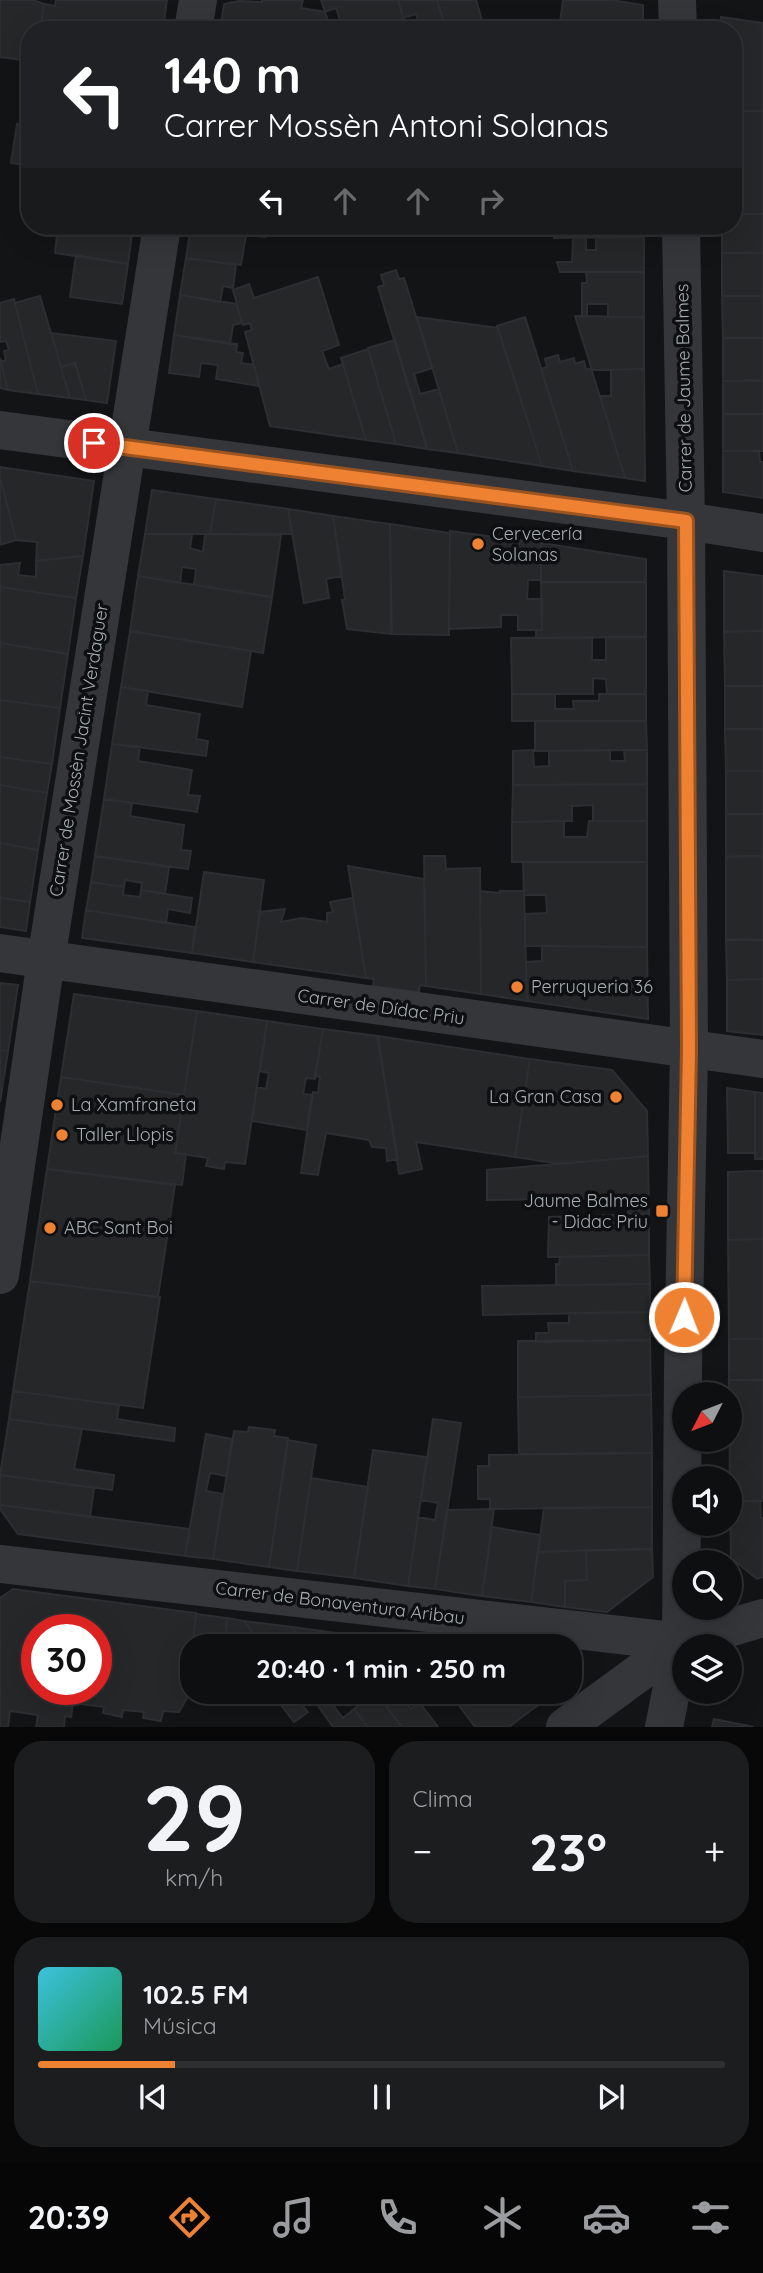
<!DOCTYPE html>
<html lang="es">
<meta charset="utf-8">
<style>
body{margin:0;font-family:Quicksand,sans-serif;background:#1c1d1e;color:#f1f3f6;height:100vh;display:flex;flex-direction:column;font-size:26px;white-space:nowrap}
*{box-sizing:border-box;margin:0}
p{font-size:23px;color:#9b9c9f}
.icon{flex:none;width:38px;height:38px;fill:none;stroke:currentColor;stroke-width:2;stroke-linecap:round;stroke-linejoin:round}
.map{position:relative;height:1727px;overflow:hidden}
.drawer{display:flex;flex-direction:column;gap:14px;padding:14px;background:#080809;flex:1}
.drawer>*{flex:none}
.banner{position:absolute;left:21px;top:21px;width:721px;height:214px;border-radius:28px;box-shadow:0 7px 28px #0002,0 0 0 2px #2e2f30;background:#202124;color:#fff;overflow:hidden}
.needle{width:46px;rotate:228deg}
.fabs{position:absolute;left:672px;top:1382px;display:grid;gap:14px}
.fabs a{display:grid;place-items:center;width:70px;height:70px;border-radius:50%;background:#0e0f10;box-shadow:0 7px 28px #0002,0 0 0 2px #2e2f30;font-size:35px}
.speed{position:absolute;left:21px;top:1614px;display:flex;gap:14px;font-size:35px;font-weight:700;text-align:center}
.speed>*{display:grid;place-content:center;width:91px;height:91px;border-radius:50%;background:#0e0f10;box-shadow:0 7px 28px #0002,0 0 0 2px #2e2f30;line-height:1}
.speed .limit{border:10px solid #d22;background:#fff;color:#111}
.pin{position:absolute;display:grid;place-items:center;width:60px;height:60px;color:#fff;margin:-30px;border:4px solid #fff;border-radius:50%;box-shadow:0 2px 7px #0007}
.me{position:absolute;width:77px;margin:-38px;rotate:1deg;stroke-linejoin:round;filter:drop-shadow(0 0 5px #0008)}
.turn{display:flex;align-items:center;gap:24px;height:147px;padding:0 28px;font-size:32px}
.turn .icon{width:91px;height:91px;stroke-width:2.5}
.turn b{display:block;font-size:49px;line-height:60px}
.lanes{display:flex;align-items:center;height:66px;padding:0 28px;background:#0003;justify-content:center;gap:35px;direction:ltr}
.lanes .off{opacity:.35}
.big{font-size:52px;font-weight:700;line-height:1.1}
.drawer .widget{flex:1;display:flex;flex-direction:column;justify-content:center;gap:10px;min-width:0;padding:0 24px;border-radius:28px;background:#1c1d1e}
.drawer .dial{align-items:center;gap:0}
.dial b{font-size:91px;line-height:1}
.song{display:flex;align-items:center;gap:21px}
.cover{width:84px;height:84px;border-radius:10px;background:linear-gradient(135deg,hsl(190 70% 55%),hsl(150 70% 35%))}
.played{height:7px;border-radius:4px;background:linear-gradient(90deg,#ee8232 20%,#2e2f30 20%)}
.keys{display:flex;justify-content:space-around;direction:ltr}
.heat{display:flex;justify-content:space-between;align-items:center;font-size:38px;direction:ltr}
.drawer .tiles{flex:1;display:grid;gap:14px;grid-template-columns:1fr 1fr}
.widget:last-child{grid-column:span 2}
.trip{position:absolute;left:180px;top:1634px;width:402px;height:70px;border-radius:28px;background:#0e0f10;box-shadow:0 7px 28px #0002,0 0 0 2px #2e2f30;font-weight:700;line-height:70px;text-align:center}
.dock{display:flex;height:112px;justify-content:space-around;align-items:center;background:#060606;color:#9b9c9f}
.dock .icon{width:49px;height:49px}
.dock .selected{color:#ee8232}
.dock b{font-size:32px;color:#f1f3f6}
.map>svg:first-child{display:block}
.building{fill:#262729;stroke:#2d2e31;stroke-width:2;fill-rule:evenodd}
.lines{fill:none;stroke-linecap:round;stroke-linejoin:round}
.minor{stroke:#34363a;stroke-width:38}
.route-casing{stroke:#9b5420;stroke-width:18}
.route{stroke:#ee8232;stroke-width:12}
.poi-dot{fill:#ee8232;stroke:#0e0f10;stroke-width:2.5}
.labels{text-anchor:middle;stroke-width:7;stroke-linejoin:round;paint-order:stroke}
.street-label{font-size:18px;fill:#a5aeb5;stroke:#0e0f10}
.poi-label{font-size:18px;fill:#a5aeb5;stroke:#0e0f10;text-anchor:start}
</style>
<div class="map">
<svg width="763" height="1727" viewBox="0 0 763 1727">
<rect width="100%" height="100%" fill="#131415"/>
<!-- building -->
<path class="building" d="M0,0H33L44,4L40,30H30V56L22,60L0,57Z
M56,0H167L163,30H40L44,4L55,6Z
M262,0H303L301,8L325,12L331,30H220L224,4L239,1L262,2Z
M321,0H398L406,27L398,30H343L336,8L325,12Z
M398,0H437L446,30H421L416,14L403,18Z
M437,0H476L485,30H459L456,22L445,25Z
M563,0H611L643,5V30H596L597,25L582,24V30H559Z
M721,17L763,23V111H733V30H721Z
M733,111H763V214H733Z
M17,124L30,126V166L11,163Z
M733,214H763V253H722V226H733Z
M58,226H133L128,264L55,253Z
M191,226H266L265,237L246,235L241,265L186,258Z
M553,226H644V237L554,238Z
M596,237H644V272H560L557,262H572L573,238H586V250H596Z
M722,253H763V296H722Z
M76,255L128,264L122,304L70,297Z
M186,258L236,265L233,288L223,286L220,302L180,295Z
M396,270L399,279L404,278L432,368L414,374L420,394L439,389L458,453L427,449L378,287L384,285L381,275Z
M586,272H644V317H608V304H587V316L582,317V283H587Z
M318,277L339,345L322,351L329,369L343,364L366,440L270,426L245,332L252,330L250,323L243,325L233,290L249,284L254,298Z
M180,295L236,304L242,323L233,325L230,344L174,335Z
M40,296L61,367L70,398L38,394L15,303Z
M722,296H763V338H723Z
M14,299L15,303L38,394L8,390L1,362L6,360L4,351L9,350L6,341L0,342V303Z
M575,316L644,317V369L592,370Z
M417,317L498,328L542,466L458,453Z
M525,317L557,419L573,471L542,466L497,326Z
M51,333L116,341L107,403L86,400L75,363L61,367Z
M174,335L237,344L236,352L243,353L241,363L254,365L259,386L216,379L218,365L201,363L199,377L169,373Z
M723,338H763V381H723Z
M395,340L426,444L427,449L396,444L368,348Z
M368,349L396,444L366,440L341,358Z
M558,355L560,362L574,358L575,364L584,361L586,370L591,368L625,478L573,471L541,369L547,367L545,359Z
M0,358L8,390L0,388Z
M75,363L86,400L70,398L61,367Z
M632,369H644L645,481L625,478L600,396H611V370Z
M755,380L763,381V414H723V381Z
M723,414H763V451H723Z
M723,451H759L760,462H763V498L723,492Z
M0,467L94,481L83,556L36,561L37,542L16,540L0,476Z
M0,476L16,540L0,545Z
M152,490L216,499L210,534H145Z
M216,499L288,509L292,534H210Z
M288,509L333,516L342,576L326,579L329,598L304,603Z
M333,516L390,524L391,634L347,629L342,600L345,599Z
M390,524L450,533L449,635L392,634Z
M450,531L541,543V580H528L527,599H542V630H518V615H501V627L449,629Z
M145,534H192L190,548L203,552L205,534L281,535L272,597L194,585L196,569L182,567L180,583L138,576Z
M541,543L646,559V582H541Z
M83,556L76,598L0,587V565L20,563L18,575L36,577V561Z
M724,571L763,576V631L724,632Z
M138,576L272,597L263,653L130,631Z
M541,582H646V637L536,638V630H542Z
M0,587L76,598L68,654L0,643Z
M130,631L251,651L242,707L121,687Z
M749,631H763V686H725L724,632Z
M592,637V660H606V637H646V694H607L606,679L593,678V694H512L511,638Z
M0,643L68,654L60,708L0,700Z
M725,686H763V729H725Z
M121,687L148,691L146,705L200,714L196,739L208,741L206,756L112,744Z
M512,694H555V709H574L573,701H599V694H646V721H512Z
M0,700L60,708L52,764L0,757Z
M535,721H646L647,750L535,751Z
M725,729H763V771H726Z
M112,744L140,747L138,761L192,770L188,795L200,796L197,812L104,799Z
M533,750L534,767L549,766V751L610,750V761H625L624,750H647V784L513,785V751Z
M0,757L52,764L47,793L0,785Z
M726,771H763V814H726Z
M647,784V821H593V805L572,806V821L512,822L513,785Z
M0,785L47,793L38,850L0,843Z
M104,799L132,803L130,816L184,825L181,850L191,851L188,869L95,856Z
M726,814H763V856L726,857Z
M564,821V837H587L589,821H647V862H512V822Z
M0,843L38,850L30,902L0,898Z
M95,856L169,867L165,894L141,890L142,883L125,880L124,887L91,882Z
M424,856H445L446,869L480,868L481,994L426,986Z
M742,856H763V940H726V857Z
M523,862H647V947L525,946V914L547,913L546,895H524Z
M348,866L424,879L426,986L420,985L419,992L373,986L374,979L366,978Z
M204,872L264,880L253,962L192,953Z
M91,882L124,887L123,895L140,897L141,890L192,898L190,913L168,909L166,923L86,910Z
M480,891L500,893V891H524L527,1001L481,994Z
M0,898L30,902L26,931L0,927Z
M353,898L366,978L253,962L260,912L285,909L281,922L302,918L327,922V913L333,912L330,902Z
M86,910L195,927L192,953L82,938Z
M742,939L763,940V979L727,980L726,940Z
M542,946L647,947L648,1019L527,1001L526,962L542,961Z
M763,979V1035L727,1031V980Z
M0,983L18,985L8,1051L0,1050Z
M74,994L197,1011L184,1095L61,1077Z
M197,1011L267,1021L245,1164L225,1162L224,1169L206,1166L208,1158L175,1153Z
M267,1021L323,1029L315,1079L306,1078L303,1094L312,1095L307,1130L252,1121L257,1087L266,1089L269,1073L260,1071Z
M323,1029L377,1036L398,1159L387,1161L386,1148L372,1147L369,1140L326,1133L318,1175L301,1173L313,1092L318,1093L320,1077L315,1076Z
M378,1036L530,1059L515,1157L416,1142L422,1169L399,1174Z
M0,1050L8,1051L0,1102Z
M530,1059L612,1070L647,1111L648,1156L560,1164L515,1157Z
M61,1077L184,1095L175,1153L186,1154L182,1185L47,1169Z
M727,1088L755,1092V1153H728Z
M755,1092L763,1093V1159H755Z
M648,1156L649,1214H628V1199L487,1200V1170Z
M47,1169L175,1185L158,1297L30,1281Z
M755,1171H763V1239L728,1240V1172Z
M649,1214V1255L548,1257L549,1217Z
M763,1239V1339H729L728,1240Z
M649,1255L650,1284L556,1285V1264H559L560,1257Z
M30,1281L160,1297L143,1408L13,1391Z
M650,1284V1312L483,1315L482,1286Z
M650,1312V1340L536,1342V1333H549L548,1323H569V1313Z
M729,1339H763V1380H729Z
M650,1340L651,1395L518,1397V1341Z
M729,1380H763V1501H730Z
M13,1391L119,1405L117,1419L175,1428L174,1441L9,1419Z
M651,1395L652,1453L519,1454L518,1397Z
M9,1419L82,1429L74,1469L114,1475L112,1490L0,1475Z
M433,1419L461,1423L435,1589L408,1586L418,1517L435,1520L438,1503L421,1500Z
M249,1427L275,1430L274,1436L288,1438L269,1567L213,1559L234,1431L248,1432Z
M206,1434L232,1439L227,1476L210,1473L206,1491L223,1494L213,1559L185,1556Z
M288,1440L316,1445L297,1571L269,1567Z
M373,1450L427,1457L408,1586L354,1578Z
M652,1453V1507L490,1509V1499H478V1466H489V1455Z
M0,1475L94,1488L90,1517L0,1505Z
M311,1478L368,1487L354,1578L297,1571Z
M730,1501H760L761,1518H763V1577L757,1579L731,1558Z
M0,1505L190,1529L185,1556L18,1534L0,1509Z
M652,1507V1549L538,1552L544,1508Z
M494,1509L482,1596L435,1589L447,1510Z
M492,1527L540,1535L531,1602L482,1596Z
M652,1549L653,1577L607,1612L565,1607V1581L587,1580L586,1550Z
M586,1550L587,1580L565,1581V1607L531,1602L538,1552Z
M13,1589L196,1613L187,1698L179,1712L163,1711L161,1721L143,1718L144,1712L123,1710L122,1717L103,1713L104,1707L73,1703L71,1717L65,1716L64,1727H36L38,1715L10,1711L8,1727H0V1598ZM37,1629H96V1689H37Z
M196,1614L227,1618L226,1632L221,1646L193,1642Z
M227,1618L244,1621L264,1647H237L226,1632Z
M244,1621L292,1627L307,1647H264Z
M292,1627L329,1632L341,1647H307Z
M329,1632L369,1638L376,1647H341Z
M271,1692H302L295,1697L308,1712L294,1722Z
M316,1692H323L343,1718L354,1709L368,1727H333L311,1696Z
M392,1692H399L411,1709L419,1702L438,1727H402L381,1700Z
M449,1692H555L509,1727H475Z
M376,1693L379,1696L402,1727H368L354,1709Z
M714,1719L754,1727H712Z"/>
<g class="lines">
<!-- minor -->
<path class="minor" d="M677,0L678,30
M193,30L198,0
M0,430L686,521L763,533
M0,953L763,1059
M0,1275L46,960L162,226
M0,1564L681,1642
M565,1727L681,1642L763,1618
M664,1727L681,1642L683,1370L689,1050L686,521L681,226"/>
</g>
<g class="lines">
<!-- route casing -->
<g class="route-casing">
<path id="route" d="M94,443L686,521L689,1050L684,1317"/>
</g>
<!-- route -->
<use href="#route" class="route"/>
</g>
<!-- markers -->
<g class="poi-dot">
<circle cx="478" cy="544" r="7"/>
<circle cx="517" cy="987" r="7"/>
<circle cx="616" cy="1097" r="7"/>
<circle cx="57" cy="1105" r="7"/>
<circle cx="62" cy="1135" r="7"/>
<rect x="655" y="1204" width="14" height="14" rx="3.5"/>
<circle cx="50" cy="1228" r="7"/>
</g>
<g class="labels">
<!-- street labels -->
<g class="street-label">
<text transform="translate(684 388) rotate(-91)" y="6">Carrer de Jaume Balmes</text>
<text transform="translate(79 750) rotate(-81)" y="6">Carrer de Mossèn Jacint Verdaguer</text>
<text transform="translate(381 1007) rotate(8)" y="6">Carrer de Dídac Priu</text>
<text transform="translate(340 1603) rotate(7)" y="6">Carrer de Bonaventura Aribau</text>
</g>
<!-- poi labels -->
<g class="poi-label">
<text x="492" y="540">Cervecería<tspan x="492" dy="21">Solanas</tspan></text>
<text x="531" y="993">Perruqueria 36</text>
<text x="602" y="1103" text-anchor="end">La Gran Casa</text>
<text x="71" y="1111">La Xamfraneta</text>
<text x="76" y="1141">Taller Llopis</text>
<text x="648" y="1207" text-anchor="end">Jaume Balmes<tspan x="648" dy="21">- Didac Priu</tspan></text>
<text x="64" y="1234">ABC Sant Boi</text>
</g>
</g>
</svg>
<div class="fabs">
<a><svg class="needle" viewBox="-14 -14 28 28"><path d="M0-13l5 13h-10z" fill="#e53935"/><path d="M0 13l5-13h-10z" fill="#9b9c9f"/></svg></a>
<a><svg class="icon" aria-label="sound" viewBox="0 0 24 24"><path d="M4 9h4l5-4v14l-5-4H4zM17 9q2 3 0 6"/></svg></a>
<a><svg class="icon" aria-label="search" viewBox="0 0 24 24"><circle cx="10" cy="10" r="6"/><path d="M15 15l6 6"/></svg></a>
<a><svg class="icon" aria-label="layers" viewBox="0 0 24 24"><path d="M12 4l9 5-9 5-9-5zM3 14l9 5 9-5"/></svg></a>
</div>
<div class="speed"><div class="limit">30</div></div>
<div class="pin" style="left:94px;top:443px;background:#d93025"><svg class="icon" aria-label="arrive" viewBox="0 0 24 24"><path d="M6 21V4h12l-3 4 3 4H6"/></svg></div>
<svg class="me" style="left:684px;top:1317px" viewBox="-20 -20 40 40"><circle r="17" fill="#ee8232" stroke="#fff" stroke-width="3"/><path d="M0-11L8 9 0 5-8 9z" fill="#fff"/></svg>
<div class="trip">20:40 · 1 min · 250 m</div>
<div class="banner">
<div class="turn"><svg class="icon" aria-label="left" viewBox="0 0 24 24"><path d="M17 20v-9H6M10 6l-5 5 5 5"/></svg><div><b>140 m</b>Carrer Mossèn Antoni Solanas</div></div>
<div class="lanes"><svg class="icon" aria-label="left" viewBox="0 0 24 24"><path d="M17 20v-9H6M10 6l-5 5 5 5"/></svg><svg class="icon off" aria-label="ahead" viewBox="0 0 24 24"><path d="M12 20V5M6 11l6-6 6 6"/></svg><svg class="icon off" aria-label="ahead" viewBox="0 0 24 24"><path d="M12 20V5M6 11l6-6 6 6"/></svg><svg class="icon off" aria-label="right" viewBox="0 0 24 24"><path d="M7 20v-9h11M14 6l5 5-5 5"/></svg></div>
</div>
</div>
<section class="drawer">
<div class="tiles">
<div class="widget dial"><b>29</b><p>km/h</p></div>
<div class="widget"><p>Clima</p>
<div class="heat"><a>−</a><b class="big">23°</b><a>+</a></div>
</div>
<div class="widget">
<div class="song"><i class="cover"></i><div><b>102.5 FM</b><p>Música</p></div></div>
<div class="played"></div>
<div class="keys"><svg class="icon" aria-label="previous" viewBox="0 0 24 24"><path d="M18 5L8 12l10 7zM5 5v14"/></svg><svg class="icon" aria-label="pause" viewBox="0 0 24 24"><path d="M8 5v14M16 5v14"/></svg><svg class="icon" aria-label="next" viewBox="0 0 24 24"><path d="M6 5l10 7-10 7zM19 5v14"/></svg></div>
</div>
</div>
</section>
<nav class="dock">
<b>20:39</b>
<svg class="icon selected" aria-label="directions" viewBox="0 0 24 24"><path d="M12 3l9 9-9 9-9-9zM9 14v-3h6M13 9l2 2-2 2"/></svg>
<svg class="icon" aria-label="music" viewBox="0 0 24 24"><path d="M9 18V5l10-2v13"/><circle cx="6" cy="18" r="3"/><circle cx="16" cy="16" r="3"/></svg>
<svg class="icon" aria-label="phone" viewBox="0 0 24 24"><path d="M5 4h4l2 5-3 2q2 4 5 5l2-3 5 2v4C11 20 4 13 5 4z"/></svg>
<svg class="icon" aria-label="climate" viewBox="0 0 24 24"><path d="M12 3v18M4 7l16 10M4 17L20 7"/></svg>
<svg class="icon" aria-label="car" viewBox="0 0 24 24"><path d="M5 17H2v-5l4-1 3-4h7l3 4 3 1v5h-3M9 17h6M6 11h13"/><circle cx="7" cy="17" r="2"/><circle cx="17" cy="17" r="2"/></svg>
<svg class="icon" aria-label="filters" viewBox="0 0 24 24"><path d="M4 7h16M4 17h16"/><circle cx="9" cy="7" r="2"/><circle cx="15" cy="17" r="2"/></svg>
</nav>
